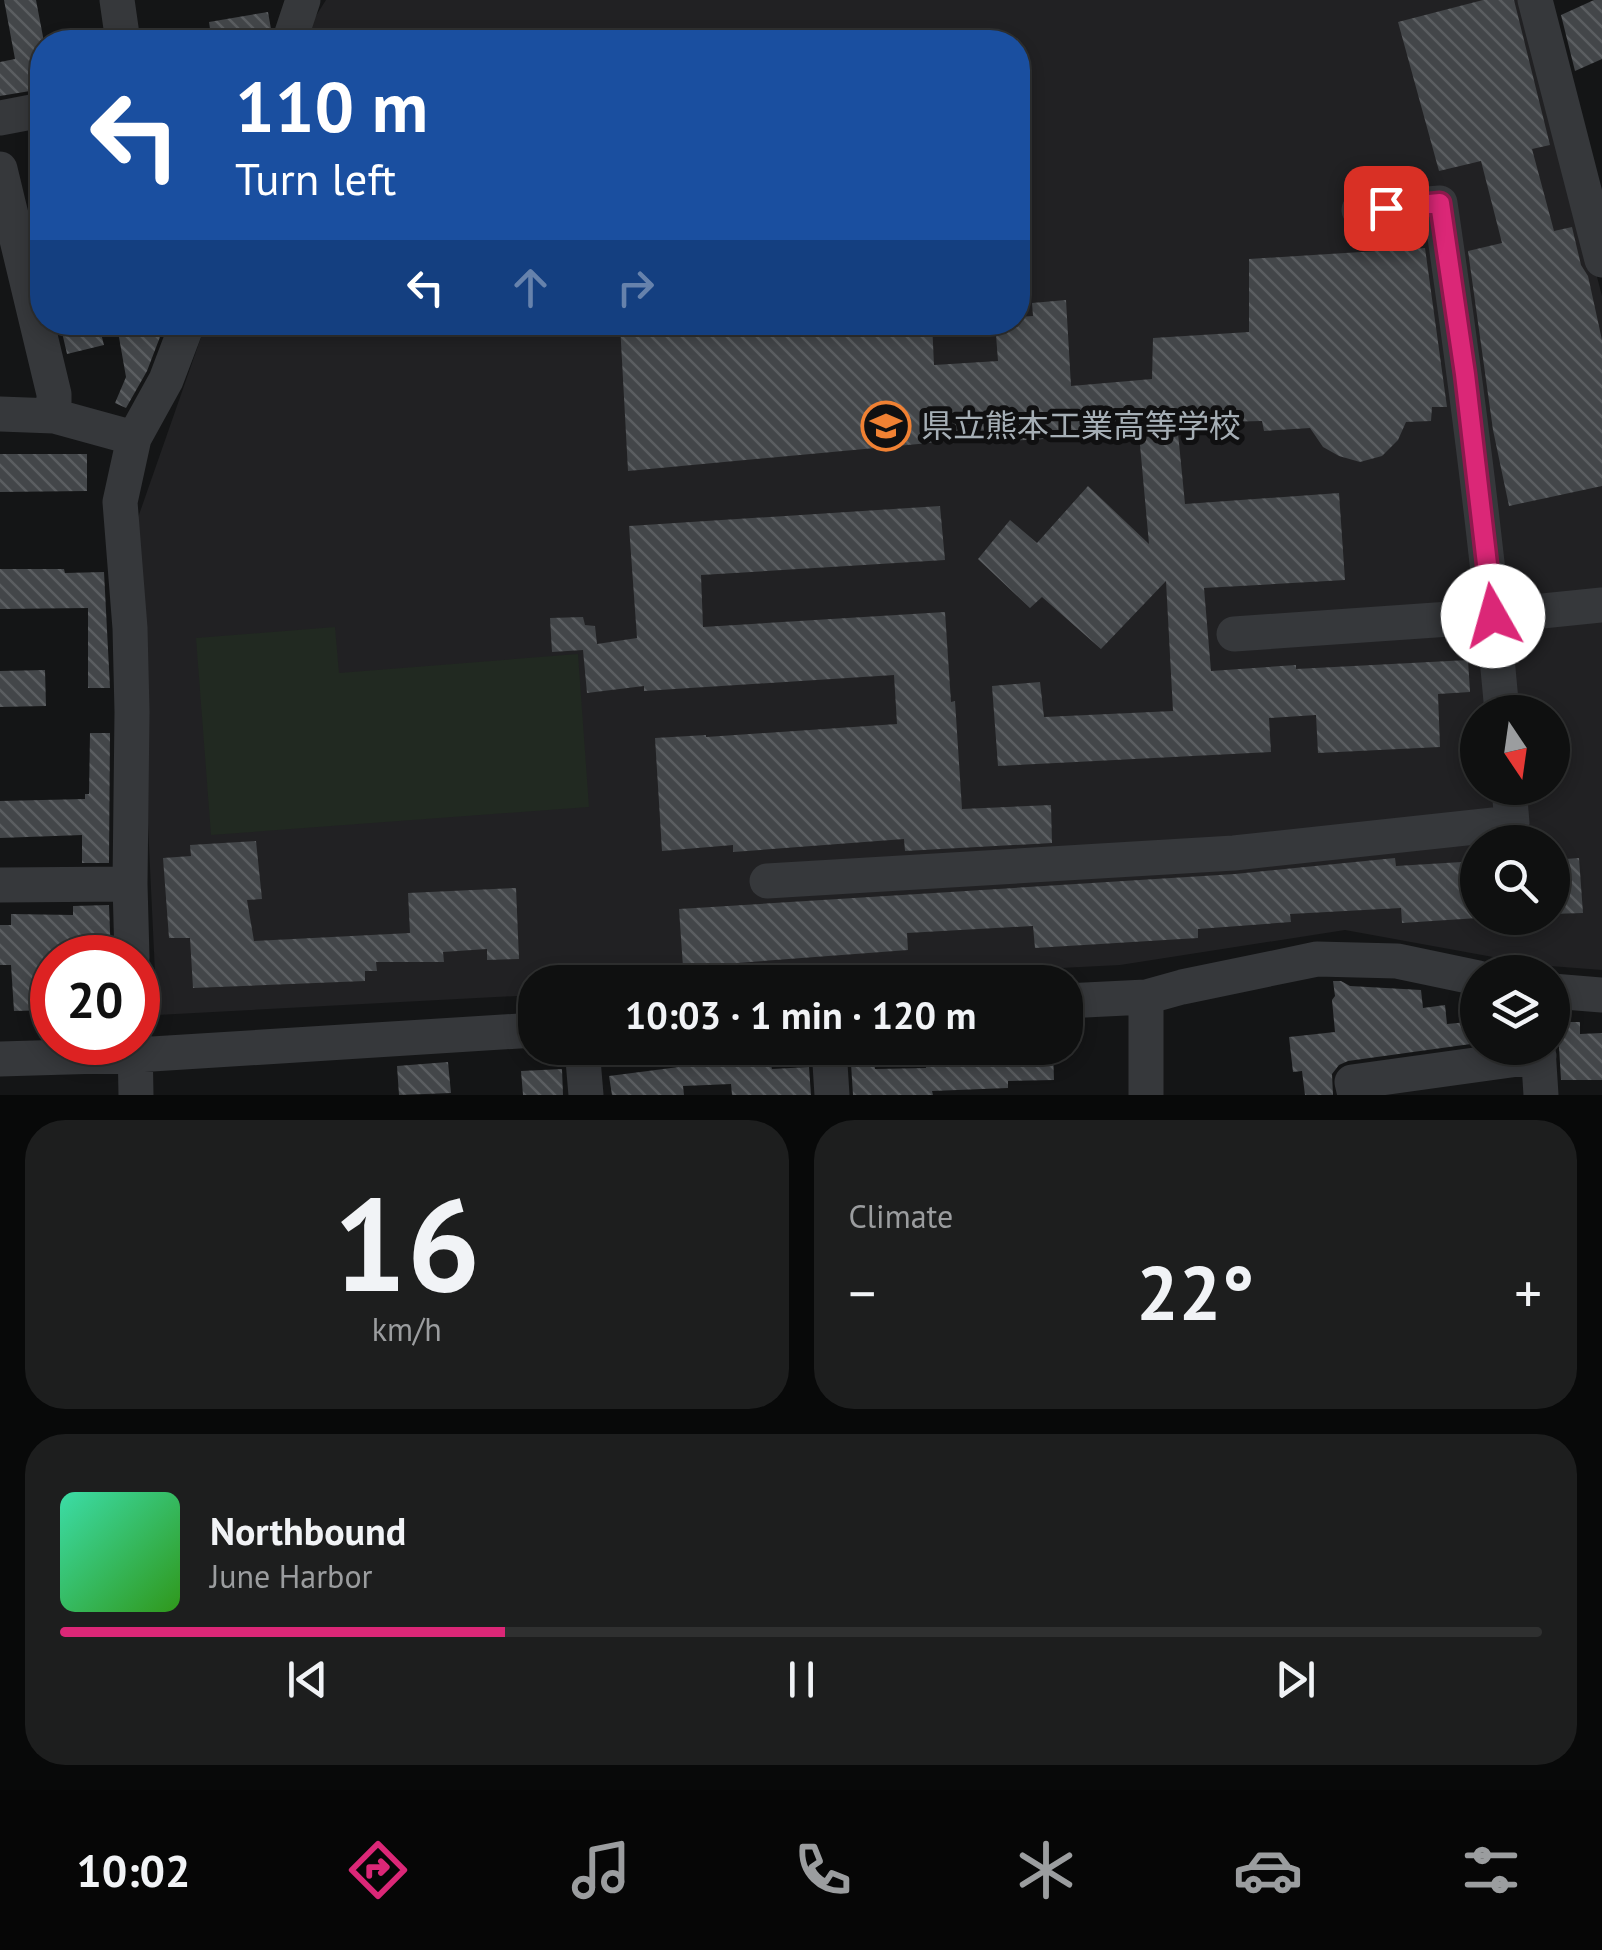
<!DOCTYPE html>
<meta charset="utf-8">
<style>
body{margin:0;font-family:"PT Sans","Noto Sans JP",sans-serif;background:#1d1e1e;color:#f1f3f6;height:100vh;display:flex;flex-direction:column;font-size:38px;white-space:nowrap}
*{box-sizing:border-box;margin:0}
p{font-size:32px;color:#9b9d9f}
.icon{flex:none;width:55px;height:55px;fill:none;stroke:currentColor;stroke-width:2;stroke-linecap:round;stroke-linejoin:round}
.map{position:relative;height:1095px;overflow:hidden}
.details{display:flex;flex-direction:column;gap:25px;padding:25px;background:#080909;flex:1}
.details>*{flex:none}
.guide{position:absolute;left:30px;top:30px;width:1000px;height:305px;border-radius:40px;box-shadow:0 5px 15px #0003,0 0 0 2px #2f3030;background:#1a4fa0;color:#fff;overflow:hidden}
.needle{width:65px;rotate:167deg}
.fabs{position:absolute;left:1460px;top:695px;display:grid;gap:20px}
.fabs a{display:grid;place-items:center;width:110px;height:110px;border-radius:50%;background:#0f1010;box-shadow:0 5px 15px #0003,0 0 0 2px #2f3030;font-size:50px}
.speed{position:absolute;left:30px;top:935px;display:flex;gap:20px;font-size:50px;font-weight:700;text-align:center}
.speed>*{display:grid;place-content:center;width:130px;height:130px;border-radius:50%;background:#0f1010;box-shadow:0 5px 15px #0003,0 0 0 2px #2f3030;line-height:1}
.speed .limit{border:15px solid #d22;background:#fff;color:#111}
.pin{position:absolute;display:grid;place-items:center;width:85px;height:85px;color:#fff;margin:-42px;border-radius:20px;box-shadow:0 5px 15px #0006}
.me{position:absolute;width:110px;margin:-55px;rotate:353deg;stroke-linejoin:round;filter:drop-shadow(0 0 8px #0008)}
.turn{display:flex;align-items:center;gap:35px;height:210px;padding:0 40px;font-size:45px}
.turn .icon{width:130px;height:130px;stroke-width:2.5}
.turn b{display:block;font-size:70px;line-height:85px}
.lanes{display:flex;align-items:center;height:95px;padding:0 40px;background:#0003;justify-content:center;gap:50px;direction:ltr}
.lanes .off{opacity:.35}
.big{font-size:75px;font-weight:700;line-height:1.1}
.details .tile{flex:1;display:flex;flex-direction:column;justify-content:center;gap:15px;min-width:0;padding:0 35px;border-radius:40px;background:#1d1e1e}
.details .dial{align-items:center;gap:0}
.dial b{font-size:130px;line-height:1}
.song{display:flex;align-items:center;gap:30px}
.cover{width:120px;height:120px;border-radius:15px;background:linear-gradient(135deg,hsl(160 70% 55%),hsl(110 70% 35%))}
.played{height:10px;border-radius:5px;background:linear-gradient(90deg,#db2777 30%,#2f3030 30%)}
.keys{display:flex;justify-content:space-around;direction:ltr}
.heat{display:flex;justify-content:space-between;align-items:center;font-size:55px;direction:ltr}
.details .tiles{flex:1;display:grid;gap:25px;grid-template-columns:1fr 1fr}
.tile:last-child{grid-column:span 2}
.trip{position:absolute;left:518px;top:965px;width:565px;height:100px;border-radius:40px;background:#0f1010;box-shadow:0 5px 15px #0003,0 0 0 2px #2f3030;font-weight:700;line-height:100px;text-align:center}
.tab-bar{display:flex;height:160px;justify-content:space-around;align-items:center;background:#060606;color:#9b9d9f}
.tab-bar .icon{width:70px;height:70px}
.tab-bar .active{color:#db2777}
.tab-bar b{font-size:45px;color:#f1f3f6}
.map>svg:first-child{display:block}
.built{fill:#212123;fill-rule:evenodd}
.garden{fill:#212921}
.building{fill:url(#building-back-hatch)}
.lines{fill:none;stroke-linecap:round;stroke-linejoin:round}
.minor{stroke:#36383b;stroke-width:35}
.route-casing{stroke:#8e194d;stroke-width:25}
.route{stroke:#db2777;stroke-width:18}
.labels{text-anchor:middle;stroke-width:10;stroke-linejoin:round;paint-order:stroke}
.poi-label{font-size:32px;fill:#a6afb6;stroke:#101011;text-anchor:start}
</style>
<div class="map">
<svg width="1602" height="1095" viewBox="0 0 1602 1095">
<defs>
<pattern id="building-back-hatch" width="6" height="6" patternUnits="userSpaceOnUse" patternTransform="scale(2.5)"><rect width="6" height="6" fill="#434649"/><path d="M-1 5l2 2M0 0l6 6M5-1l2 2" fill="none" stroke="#5b5e61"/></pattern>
</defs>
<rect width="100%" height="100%" fill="#141516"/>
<!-- built -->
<path class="built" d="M326,0H1525L1602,296V970L1537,965L1345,930L1120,965L784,982H535V995L157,1015L134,529L206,323L1018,322V42H305L312,22ZM1478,712H1552V788H1478ZM1478,842H1552V918H1478Z"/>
<!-- garden -->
<path class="garden" d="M335,627L339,673L578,654L589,807L211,835L196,638Z"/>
<!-- building -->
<path class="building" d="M4,0H36L44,42H42V89L0,96V62L15,59Z
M1483,0H1514L1550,145L1532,149L1554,231L1572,227L1581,265L1588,276L1602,340V486L1509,506L1493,430L1468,251L1502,243L1481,161L1439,171L1398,22Z
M1594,0H1602V59L1575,71L1561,15Z
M268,12L271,29L268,42H212L209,22Z
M1425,248L1447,407H1432L1431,421L1406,422L1398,440L1382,456L1360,462L1339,456L1323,447L1310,428L1264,431L1262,421L1177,423L1185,504L1339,493L1345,580L1204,588L1211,671L1296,665V669L1468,660L1470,692L1438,694L1440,747L1318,753L1316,715L1269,718L1271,752L998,766L992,686L1040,682L1044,717L1173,711L1166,581L1101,649L1042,597L1030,608L978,559L1010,520L1037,543L1088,486L1149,544L1139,434L990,442L989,432L940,437V442L628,471L620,324L932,322L934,365L998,361L995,322H1018V317L1033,316L1032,303L1066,300L1071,386L1152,379L1153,338L1249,332V259Z
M84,322H98L104,345L67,354L61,328Z
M136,322H157L160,337L147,371L126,408L115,403L126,377L117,326Z
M0,454H87V491L0,492Z
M940,506L945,560L701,575L703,627L945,612L951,702L955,701L962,809L1051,805L1052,843L905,851L904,839L733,852V845L662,851L655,738L706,735V737L897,724L894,675L644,691V686L587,693L583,650L552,652L550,618L583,617L585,625L595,626L597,644L637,638L629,526Z
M0,569H64L65,573L104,572L110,688H88V608L0,609Z
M45,670L46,706L0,707V671Z
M90,733H110L109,863H82V835L0,838V801L85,799V794H89Z
M256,841L262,899L247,900L254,941L410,933L408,893L516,888L519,959L487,960V949L443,952L444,962H376L377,971H365V981L193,988L190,938H169L163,858L191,856L190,845Z
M1395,858L1396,866L1478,861V918L1402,923L1401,908L1290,914L1291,922L1198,929V938L1035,948L1033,926L907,933L908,950L683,967L679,909L1235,874Z
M1579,858L1583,913L1552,914V860Z
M109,905L111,958H52V1010L14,1011L11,965H0V925H11V914L73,915V906Z
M1333,981H1341L1350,986L1421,990L1423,1008L1445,1005L1447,1024L1478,1021V1043L1348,1061L1339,1065L1332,1074L1333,1095H1305L1302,1071L1293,1072L1289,1037L1335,1032L1332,1000L1335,996Z
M1552,1022H1580V1034L1602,1033V1080H1561L1559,1047L1552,1033Z
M850,1048H873L875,1069L926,1068L925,1054L1053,1050L1054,1080L1008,1081V1088L932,1091L933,1095H853Z
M745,1054L746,1067L771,1065L772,1069L809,1067L811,1095H732L731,1084L683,1086L684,1095H612L609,1076L702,1064V1055Z
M448,1062L451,1093L399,1095L397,1066Z
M562,1069L563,1095H523L521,1071Z"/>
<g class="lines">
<!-- minor -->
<path class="minor" d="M117,0L123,42
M1535,0L1602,260
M289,42L303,0
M0,118L42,110
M0,169L54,394V416
M1359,210L1440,203C1465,373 1487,542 1502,712
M0,414L54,416L134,438
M1234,634L1493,616L1602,605
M767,881L1234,853L1512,823L1509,788
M0,885L130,884
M132,958L130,884L132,712L130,628L120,502L134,438L166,380L188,322
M1552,991L1602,995
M1146,997V1095
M1065,1001L1146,997L1182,987L1317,959L1397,961L1478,978
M135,1042L136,1095
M582,1048L586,1095
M829,1048L832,1095
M1538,1048L1541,1095
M0,1059L136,1055L535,1030
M1355,1095L1352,1082L1539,1056"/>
</g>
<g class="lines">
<!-- route casing -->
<g class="route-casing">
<path id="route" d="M1386,208L1440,203L1465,374L1493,616"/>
</g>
<!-- route -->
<use href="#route" class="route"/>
</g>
<!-- icons -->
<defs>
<g id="school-ring" transform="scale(2.5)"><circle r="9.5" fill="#101011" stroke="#f08133" stroke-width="1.5"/><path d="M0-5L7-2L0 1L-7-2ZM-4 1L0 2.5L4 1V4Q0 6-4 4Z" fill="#f08133"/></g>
</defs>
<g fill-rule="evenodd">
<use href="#school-ring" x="886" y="426"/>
</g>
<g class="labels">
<!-- poi labels -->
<g class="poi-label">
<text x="921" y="437">県立熊本工業高等学校</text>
</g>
</g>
</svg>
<div class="fabs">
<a><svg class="needle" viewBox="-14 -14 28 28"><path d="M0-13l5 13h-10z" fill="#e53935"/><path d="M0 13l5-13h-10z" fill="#9b9d9f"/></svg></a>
<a><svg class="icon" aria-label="search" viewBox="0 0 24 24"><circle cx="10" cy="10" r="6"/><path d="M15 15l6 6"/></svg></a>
<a><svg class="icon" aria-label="layers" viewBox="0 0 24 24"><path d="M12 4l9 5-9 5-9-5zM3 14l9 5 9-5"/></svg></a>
</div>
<div class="speed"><div class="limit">20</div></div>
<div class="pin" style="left:1386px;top:208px;background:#d93025"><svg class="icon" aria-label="arrive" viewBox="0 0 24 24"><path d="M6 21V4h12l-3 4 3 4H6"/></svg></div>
<svg class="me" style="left:1493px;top:616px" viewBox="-20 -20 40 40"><circle r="19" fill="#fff"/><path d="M0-13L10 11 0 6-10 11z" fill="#db2777"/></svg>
<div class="trip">10:03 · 1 min · 120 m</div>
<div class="guide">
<div class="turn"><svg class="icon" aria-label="left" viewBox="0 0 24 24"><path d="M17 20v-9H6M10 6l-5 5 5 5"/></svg><div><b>110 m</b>Turn left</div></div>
<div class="lanes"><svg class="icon" aria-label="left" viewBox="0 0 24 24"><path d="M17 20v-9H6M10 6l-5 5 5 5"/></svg><svg class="icon off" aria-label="ahead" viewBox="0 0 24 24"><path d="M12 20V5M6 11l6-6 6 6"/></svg><svg class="icon off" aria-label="right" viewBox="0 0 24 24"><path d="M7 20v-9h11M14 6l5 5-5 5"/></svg></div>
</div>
</div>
<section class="details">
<div class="tiles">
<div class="tile dial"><b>16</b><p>km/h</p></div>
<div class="tile"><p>Climate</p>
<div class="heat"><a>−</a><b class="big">22°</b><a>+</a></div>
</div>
<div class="tile">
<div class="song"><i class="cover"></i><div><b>Northbound</b><p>June Harbor</p></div></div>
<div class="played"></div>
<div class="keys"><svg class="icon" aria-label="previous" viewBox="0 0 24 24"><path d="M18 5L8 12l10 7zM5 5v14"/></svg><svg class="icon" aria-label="pause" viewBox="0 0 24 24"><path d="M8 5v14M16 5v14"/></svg><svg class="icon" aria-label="next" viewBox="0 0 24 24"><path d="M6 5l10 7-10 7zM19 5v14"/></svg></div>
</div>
</div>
</section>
<nav class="tab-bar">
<b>10:02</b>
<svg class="icon active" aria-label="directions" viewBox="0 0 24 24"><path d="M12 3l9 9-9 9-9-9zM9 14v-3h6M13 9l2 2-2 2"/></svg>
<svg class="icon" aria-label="music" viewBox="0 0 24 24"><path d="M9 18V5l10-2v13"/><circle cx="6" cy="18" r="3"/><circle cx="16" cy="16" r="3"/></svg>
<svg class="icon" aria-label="phone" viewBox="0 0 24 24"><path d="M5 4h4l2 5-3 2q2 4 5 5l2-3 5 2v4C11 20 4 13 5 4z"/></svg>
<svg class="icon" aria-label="climate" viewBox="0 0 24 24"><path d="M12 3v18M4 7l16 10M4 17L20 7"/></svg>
<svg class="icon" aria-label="car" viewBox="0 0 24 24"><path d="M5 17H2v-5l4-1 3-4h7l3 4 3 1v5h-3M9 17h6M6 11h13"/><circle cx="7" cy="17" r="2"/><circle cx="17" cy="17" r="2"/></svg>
<svg class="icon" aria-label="filters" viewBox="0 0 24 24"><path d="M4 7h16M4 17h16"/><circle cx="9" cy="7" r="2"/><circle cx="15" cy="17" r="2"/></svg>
</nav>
